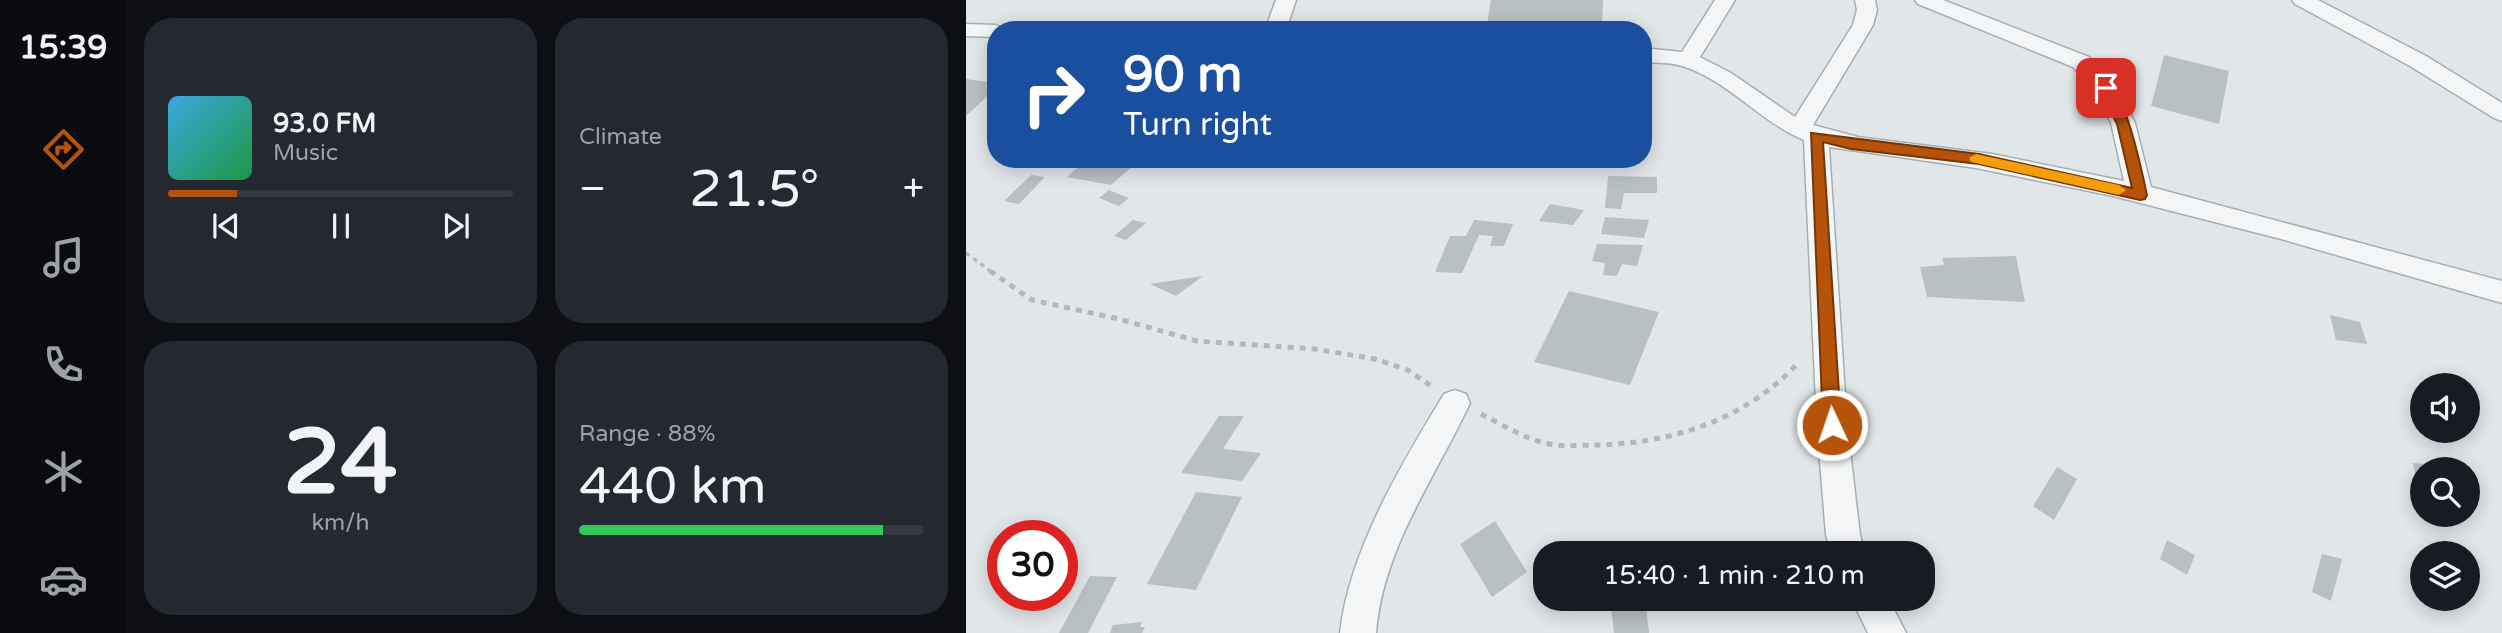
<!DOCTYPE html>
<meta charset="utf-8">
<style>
body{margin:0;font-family:"Varela Round",sans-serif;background:#242831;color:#f1f3f6;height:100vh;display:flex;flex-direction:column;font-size:26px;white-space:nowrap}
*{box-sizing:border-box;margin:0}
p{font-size:23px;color:#9ea1a6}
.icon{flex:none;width:38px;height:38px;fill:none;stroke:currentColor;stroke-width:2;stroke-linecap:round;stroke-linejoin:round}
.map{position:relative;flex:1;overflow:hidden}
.sheet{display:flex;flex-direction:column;gap:18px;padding:18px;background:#0d0f14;width:840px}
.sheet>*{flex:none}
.guide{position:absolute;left:21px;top:21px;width:665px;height:147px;border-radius:28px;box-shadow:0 4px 18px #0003;background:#1a4fa0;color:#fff;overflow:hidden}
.controls{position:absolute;left:1444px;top:373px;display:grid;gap:14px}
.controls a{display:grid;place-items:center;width:70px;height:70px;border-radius:50%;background:#171b24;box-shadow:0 4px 18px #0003;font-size:35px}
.speed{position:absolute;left:21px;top:520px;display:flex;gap:14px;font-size:35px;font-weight:700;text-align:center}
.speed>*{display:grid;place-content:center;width:91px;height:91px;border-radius:50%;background:#171b24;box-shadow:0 4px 18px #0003;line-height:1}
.speed .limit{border:10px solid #d22;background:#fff;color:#111}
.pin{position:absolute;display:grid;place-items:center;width:60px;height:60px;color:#fff;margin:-30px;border-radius:14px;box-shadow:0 4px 10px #0006}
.me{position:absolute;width:77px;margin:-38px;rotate:357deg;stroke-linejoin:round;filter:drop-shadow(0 0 5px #0008)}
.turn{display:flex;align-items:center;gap:24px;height:147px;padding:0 21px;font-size:32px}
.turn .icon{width:91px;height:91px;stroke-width:2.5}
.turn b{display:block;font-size:49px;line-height:60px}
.big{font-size:52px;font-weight:600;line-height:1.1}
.sheet .tile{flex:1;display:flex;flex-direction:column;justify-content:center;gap:10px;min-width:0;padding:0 24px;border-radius:28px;background:#242831}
.sheet .dial{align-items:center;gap:0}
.dial b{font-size:91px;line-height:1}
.song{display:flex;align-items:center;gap:21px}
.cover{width:84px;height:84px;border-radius:10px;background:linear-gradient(135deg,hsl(200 70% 55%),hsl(140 70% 35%))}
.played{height:7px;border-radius:4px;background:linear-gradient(90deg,#b45309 20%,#363941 20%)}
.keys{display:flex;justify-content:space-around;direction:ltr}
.heat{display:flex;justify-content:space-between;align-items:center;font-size:38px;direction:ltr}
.charge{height:10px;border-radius:5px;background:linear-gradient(90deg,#34c759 88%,#363941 0)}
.sheet .tiles{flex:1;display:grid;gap:18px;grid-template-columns:repeat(2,1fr)}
.trip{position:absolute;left:567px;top:541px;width:402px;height:70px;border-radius:28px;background:#171b24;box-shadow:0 4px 18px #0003;font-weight:600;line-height:70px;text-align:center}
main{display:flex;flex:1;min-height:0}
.tabs{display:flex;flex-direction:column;width:126px;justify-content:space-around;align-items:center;background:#090b0e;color:#9ea1a6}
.tabs .icon{width:49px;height:49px}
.tabs .current{color:#b45309}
.tabs b{font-size:32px;color:#f1f3f6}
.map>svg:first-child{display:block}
.building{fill:#b8c0c4}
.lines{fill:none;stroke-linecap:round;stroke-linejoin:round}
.street-casing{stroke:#a7aeb2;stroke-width:3}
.path-far1{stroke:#b3b8bc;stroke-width:3.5;stroke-dasharray:4.5 4.5;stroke-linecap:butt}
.path{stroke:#b3b8bc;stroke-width:5;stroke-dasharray:6 6;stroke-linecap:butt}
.street{fill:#f3f5f7;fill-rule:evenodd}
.route{fill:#b45309;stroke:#753606;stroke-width:2}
.slow{fill:#f59e0b}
</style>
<main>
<nav class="tabs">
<b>15:39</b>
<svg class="icon current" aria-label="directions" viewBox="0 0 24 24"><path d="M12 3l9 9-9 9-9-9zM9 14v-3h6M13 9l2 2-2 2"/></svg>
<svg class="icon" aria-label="music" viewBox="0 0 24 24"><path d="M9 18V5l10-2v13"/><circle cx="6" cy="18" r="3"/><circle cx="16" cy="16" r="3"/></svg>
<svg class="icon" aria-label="phone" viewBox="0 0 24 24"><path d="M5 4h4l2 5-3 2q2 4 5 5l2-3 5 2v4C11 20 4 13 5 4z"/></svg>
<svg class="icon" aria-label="climate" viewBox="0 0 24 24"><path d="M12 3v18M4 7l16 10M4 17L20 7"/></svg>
<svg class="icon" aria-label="car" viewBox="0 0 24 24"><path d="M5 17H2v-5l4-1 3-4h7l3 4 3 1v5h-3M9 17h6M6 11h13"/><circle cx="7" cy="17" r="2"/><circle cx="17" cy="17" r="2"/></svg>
</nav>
<section class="sheet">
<div class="tiles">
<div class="tile">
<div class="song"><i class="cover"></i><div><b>93.0 FM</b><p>Music</p></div></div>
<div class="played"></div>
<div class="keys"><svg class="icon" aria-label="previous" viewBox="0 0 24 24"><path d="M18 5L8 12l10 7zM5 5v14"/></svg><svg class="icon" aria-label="pause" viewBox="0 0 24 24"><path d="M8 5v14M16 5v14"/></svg><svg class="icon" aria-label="next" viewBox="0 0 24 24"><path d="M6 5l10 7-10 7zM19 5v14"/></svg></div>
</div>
<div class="tile"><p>Climate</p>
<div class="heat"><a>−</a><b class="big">21.5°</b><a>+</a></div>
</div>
<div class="tile dial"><b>24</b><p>km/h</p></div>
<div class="tile"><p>Range · 88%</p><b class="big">440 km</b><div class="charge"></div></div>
</div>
</section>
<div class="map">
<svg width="1536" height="633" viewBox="0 0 1536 633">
<rect width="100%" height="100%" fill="#e1e6e8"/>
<!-- building -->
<path class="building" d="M525,0H637L636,25L520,30Z
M1198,55L1263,71L1253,124L1185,106Z
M0,79L30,83V88L0,116Z
M121,159H175L145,185L101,177Z
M65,175L79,177L53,204L38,201Z
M642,176L691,177V193H658L655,209L639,208Z
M143,190L163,198L153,206L133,198Z
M584,204L618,210L607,225L573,221Z
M639,217L683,220L678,238L635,234Z
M167,220L180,223L160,240L148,236Z
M508,220L547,224L538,246H524L527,236L513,235L496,273L469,272L484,236H500Z
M631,244L677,245L671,266L656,264L651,276L637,275L639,263L626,261Z
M1050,256L1059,302L961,297L954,267L978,265L976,258Z
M237,276L210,296L184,284Z
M603,291L693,312L664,385L568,362Z
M1364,315L1394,322L1401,344L1370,340Z
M253,416H278L257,449L295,453L276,481L215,473Z
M1447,463L1472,465L1473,469H1456V505Z
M1091,467L1111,479L1088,520L1067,506Z
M230,492L276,497L230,590L181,584Z
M529,521L561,572L526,597L494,544Z
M1201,540L1229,555L1221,575L1194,559Z
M1356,554L1376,559L1365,601L1346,592Z
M124,576L151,577L122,633H93Z
M644,598H679L683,633H648Z
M176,622L174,627H179L176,633H144L147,625Z"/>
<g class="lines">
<!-- street casing -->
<g class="street-casing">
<path id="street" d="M310,0H330L320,30H299Z
M749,0H769L734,57L765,73L829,117L887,25L891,10L889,0H909L911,10L907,25L847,125L892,137L1026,154L1158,181L1145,123L1130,91L1107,67L952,4L949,0H977L1123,57L1148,83L1169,123L1185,187L1536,281V303L1315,239L1147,196L1010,168L863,147L881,425L894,535L899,553H865L860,535L851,425L838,140C794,122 762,80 716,66C704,62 690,63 677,62V48L716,52Z
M1326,0H1352L1460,56L1536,103V121L1528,118L1444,66L1329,4Z
M0,24L30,25L40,30H30V37L0,36Z
M489,390L500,394L504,403C469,478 417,548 410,633H374C383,551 436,463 478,394Z
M885,598H922L940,633H902Z"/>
</g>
<!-- path-far1 -->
<path class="path-far1" d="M0,253L27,273"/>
<!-- path -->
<path class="path" d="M24,271L66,300L153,319L231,341L349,349L409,359L442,370L468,388
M515,414C537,425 559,439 583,444C599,447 616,445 631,445C708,443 781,419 833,362"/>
<!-- street -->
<use href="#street" class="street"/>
</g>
<!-- route -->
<path class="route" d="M1140,84C1160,91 1176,173 1181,195L1179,199L1174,200L1013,164L885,149L857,142L875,425L872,431L866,433L860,431L857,425L845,133L1013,154L1166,188L1151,124L1134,88Z"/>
<!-- slow -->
<path class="slow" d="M1010,154L1153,185L1160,190L1153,195L1005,162L1003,158Z"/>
</svg>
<div class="controls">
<a><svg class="icon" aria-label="sound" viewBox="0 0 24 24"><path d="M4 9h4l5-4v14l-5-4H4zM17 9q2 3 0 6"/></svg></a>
<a><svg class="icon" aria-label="search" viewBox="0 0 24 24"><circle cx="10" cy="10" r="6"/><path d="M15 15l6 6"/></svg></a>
<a><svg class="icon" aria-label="layers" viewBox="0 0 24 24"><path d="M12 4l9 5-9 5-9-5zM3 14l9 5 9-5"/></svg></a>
</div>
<div class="speed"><div class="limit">30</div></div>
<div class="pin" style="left:1140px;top:88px;background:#d93025"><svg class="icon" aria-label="arrive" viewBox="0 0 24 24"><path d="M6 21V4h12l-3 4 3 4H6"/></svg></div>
<svg class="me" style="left:866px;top:425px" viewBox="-20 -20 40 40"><circle r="17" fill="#b45309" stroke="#fff" stroke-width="3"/><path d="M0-11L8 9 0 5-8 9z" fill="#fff"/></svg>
<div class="trip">15:40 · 1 min · 210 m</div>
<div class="guide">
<div class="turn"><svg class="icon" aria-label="right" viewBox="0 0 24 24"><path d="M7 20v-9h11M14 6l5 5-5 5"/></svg><div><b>90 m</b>Turn right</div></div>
</div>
</div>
</main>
